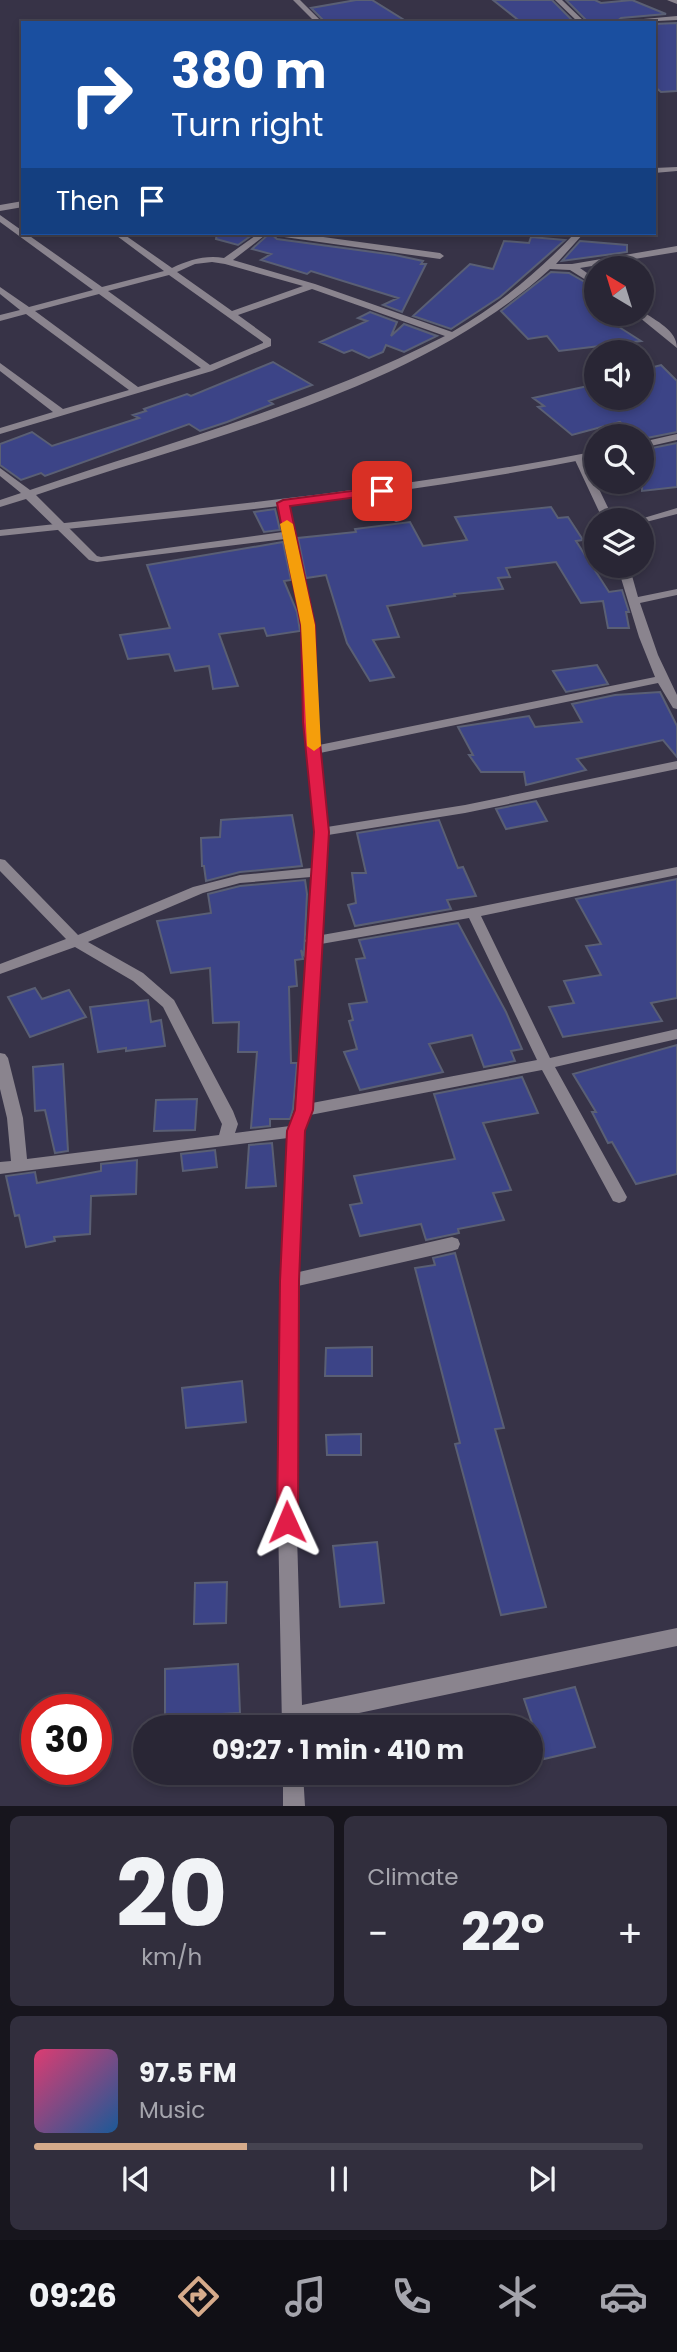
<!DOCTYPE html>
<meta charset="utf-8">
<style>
body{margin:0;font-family:Poppins,sans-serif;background:#312e3d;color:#f1f3f6;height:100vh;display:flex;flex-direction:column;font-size:26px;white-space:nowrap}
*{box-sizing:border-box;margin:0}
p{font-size:23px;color:#a5a5ad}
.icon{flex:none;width:38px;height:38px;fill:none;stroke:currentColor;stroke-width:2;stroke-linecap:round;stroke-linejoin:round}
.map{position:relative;height:1806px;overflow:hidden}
.side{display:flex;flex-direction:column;gap:10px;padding:10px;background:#17151d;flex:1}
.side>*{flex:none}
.hud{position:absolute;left:21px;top:21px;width:635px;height:214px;border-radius:0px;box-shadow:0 4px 10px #0003,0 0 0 2px #454350;background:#1a4fa0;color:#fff;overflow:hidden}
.needle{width:46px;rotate:322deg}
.fabs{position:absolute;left:584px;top:256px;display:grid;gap:14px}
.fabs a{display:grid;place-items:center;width:70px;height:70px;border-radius:50%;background:#292635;box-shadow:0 4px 10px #0003,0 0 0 2px #454350;font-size:35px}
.speed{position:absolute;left:21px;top:1694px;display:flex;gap:14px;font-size:35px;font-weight:700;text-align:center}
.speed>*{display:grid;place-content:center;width:91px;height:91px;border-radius:50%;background:#292635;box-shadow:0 4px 10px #0003,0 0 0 2px #454350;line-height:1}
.speed .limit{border:10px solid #d22;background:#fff;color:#111}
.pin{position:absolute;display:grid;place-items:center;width:60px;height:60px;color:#fff;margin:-30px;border-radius:14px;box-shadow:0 4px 10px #0006}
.me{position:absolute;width:77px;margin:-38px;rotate:359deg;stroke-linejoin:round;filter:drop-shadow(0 0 5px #0008)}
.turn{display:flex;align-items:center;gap:24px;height:147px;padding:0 35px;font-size:32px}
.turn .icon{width:91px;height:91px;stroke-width:2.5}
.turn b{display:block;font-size:49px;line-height:60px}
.then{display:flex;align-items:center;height:66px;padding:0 35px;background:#0003;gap:14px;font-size:26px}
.big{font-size:52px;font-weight:700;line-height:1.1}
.side .card{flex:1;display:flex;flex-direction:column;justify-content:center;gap:10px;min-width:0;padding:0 24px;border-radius:10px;background:#312e3d}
.side .dial{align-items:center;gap:0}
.dial b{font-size:91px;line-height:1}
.song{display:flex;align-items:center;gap:21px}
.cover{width:84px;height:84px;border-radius:10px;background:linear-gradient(135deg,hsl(340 70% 55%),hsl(210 70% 35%))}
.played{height:7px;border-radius:4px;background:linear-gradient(90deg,#d6ab8b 35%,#454350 35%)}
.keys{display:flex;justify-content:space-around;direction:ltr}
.heat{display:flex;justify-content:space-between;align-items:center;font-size:38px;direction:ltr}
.side .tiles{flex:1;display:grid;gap:10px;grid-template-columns:1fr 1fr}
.card:last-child{grid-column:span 2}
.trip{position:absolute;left:133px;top:1715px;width:410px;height:70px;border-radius:35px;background:#292635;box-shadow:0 4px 10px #0003,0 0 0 2px #454350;font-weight:700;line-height:70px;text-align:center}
.tab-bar{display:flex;height:112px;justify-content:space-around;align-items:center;background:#100f15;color:#a5a5ad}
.tab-bar .icon{width:49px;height:49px}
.tab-bar .selected{color:#d6ab8b}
.tab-bar b{font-size:32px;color:#f1f3f6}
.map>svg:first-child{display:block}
.building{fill:#3c4487;stroke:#5a5f74;stroke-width:2}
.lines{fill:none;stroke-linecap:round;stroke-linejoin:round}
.minor{fill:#8a848e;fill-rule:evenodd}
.tertiary{fill:#8a848e;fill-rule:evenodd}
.route{fill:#e11d48;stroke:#92132f;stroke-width:2}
.slow{fill:#f59e0b}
</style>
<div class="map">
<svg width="677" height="1806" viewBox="0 0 677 1806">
<rect width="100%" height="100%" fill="#373347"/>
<!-- building -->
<path class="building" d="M356,0H372L409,23H326L311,8Z
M493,0H552L575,23H522Z
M566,0H595L601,3L632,0L666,14L621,18L615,23H589Z
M677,23V91L661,92L654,86V24Z
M217,233H255L238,245L216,239Z
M270,233L277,239L395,255L423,261L421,264H426L402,312L383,305L398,298L311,271L307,274L261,260L271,254L252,249Z
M531,237L565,240L500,297L451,329L413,316L470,264L493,269L504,241L529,243Z
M580,241L627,245V252L562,261Z
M551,272L569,273L597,289V313L641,341L559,351L547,336L528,339L501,311Z
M370,312L397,322L391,336L404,324L437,336L404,352L386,345L383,352L369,358L352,350L344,353L320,342L367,321L358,318Z
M273,362L312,385L269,401L273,404L227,422L200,431L189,424L45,476L41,473L21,480L0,465V444L32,432L52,446L139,418L133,415L146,411L144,409L187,394L191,396Z
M661,365L677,381V432L642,439V436H632L620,422L572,435L538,407L544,406L533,398L597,384V397H642V370Z
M677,443V487L642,491V450Z
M551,507L558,518L568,517L583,540L576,541L609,592L622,590L629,612H626L629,628H608L603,601L581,603L556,562L506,568L510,577L498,578L503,589L454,594L455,596L387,606L399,637L373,640L394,677L370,681L347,643L326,575L306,578L298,538L356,532L355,529L410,522L423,546L467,540L455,517Z
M275,509L280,530L264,532L254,512Z
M283,542L291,580L284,581L297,612L300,631L267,636L264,628L219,634L238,686L213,689L209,666L175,671L169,654L128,659L120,635L170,628L147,565Z
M597,665L608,684L566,692L553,671Z
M660,692L677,726V757L663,740L577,759L586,770L526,785L524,772H481L469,755H473L458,727L529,716L535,727L582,722L572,704L615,695Z
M536,801L547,821L506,829L496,809Z
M292,815L302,866L240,872L206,881L204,866H202L201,838L220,837L221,820Z
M439,820L458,868L463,867L476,896L447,900L451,909L355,926L348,905L356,903L352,873H366L357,833Z
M677,879V998L651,1003L662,1021L563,1037L549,1007L574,1003L564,981L601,975L586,946L601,944L576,899Z
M305,880L307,894L304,955L301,950L303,959L295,960L297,986L289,987L291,1063H297L293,1109L290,1119H270V1126L251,1128L257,1052H238L239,1022L213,1023L210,968L171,973L157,921L211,913L208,894L240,886Z
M458,923L506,1012L522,1049L511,1051L515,1061L484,1067L472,1035L429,1044L443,1072L360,1090L344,1052L357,1049L349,1021L353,1020L349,1004L367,1002L356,959L365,958L359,940Z
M35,988L42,999L69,990L86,1017L30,1037L8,997Z
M148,1000L151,1022L161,1020L165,1046L126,1051V1048L98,1052L90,1007Z
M677,1045V1174L636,1184L612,1142L608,1143L592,1112H596L573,1074Z
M63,1064L68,1151L55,1153L45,1110L35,1111L33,1067Z
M522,1077L538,1113L483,1123L511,1190L493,1193L504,1220L458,1229L459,1233L426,1240L421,1224L360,1236L350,1205L362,1203L354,1176L455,1159L434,1094Z
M197,1099L195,1130L154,1131L156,1100Z
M272,1143L276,1186L246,1188L249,1145Z
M215,1150L217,1167L183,1171L181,1154Z
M137,1160L136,1194L91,1196L90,1234L54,1237L55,1241L26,1247L19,1215L15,1216L6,1176L35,1172L37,1183L101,1171V1164Z
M455,1253L504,1428L495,1429L546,1607L501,1615L455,1444L460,1443L415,1268L435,1265L433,1258Z
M372,1347V1376H325L326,1348Z
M242,1381L246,1422L186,1428L182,1388Z
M361,1434V1455H327L326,1435Z
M377,1542L384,1603L340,1607L333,1546Z
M227,1582L226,1623L194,1624L195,1583Z
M238,1664L240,1713L165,1717V1669Z
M575,1687L595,1747L544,1759L524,1699Z"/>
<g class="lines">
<!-- minor -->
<path class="minor" d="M293,0H300L323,23H316Z
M555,0H562L586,23H579Z
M677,16V20L618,23L621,21Z
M677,167V171L654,173V168Z
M23,201V207L0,211V205Z
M0,215L102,287L164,271L113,233H122L172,268C189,260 205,255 224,258L259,233H268L233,260L315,284L452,332C499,305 538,272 575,233H584L556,264H572L677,246V252L580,268L597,280V287L570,270L550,269C417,391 204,438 36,495L97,556L101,557L283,532L278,504L279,502H287L314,625L319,745L655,677L639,637L617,565H629L638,597L677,589V595L640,603L658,655L677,695V709L673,708L658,683L320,753L327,827L465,805L677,761V769L465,813L328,835L322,935L473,908L677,867V875L481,916L550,1058L677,1029V1039L555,1067L627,1197L625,1201L619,1203L613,1201L542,1070L310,1115L304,1131L299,1272L452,1237L458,1239L460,1244L458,1249L452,1251L298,1286L295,1467L302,1705L677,1628V1646L302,1725V1727H282L277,1467L288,1138L0,1174V1162L11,1161L7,1118L0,1089V1053L5,1054L8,1058L23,1118L27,1159L219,1135L222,1124L163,1007L133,981L75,947L0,974V964L66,939L0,871V859L5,860L78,935L193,887L240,875L312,868L314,832L305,722L302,625L285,539L97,562L89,560L26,499L0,507V500L21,493L0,476V468L30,490C170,442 312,404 445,336L312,289L238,315L271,339V346L212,371L0,434V428L53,412L0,371V363L63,409L129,390L26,314L0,321V315L20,310L0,294V287L29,307L93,290L0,222ZM212,262L225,264L303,286L232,311L177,272L195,264ZM169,275L263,342V343L210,365L108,291ZM99,294L201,368L138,387L35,311ZM311,877L307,937L305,941L307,944L296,1110L290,1126L235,1133L238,1124L233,1111L174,1000L143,973L88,942L203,893L240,883ZM469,918L537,1060L312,1103L321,944Z
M273,233H294L440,253L444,256L440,259L277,236Z
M642,311C656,321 677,330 677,348L634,313H642Z
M579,455L584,458L614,520H603L574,458Z
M382,488L387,491L402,519L400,521L396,522L390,519L377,491Z
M677,508V514L642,523V520H637Z
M283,1773H303L305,1806H283Z"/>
<!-- tertiary -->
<path class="tertiary" d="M667,0H677V4Z
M677,434V440L642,448V442Z
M597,451V457C399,497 200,515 0,536V530C200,508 399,490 597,451Z"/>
</g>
<!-- route -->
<path class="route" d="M382,487L389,491L387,493L290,506L315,625L318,722L329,832L313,1110L305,1131L299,1281L298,1522L295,1529L287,1532L280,1529L277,1522L280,1281L287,1131L295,1110L314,832L303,722L301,625L277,503L283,500Z"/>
<!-- slow -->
<path class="slow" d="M287,520L293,524L315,625L321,746L314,751L307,746L301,625L280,524Z"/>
</svg>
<div class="fabs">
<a><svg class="needle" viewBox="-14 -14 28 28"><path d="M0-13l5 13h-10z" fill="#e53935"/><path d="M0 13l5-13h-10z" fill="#a5a5ad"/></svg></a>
<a><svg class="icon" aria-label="sound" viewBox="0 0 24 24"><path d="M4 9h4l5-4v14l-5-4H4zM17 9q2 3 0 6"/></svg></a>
<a><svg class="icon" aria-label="search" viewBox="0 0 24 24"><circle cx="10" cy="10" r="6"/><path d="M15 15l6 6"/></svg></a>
<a><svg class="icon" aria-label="layers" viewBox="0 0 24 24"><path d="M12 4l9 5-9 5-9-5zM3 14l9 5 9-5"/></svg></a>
</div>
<div class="speed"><div class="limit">30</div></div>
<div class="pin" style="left:382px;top:491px;background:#d93025"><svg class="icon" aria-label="arrive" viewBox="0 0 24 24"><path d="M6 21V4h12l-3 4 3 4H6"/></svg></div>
<svg class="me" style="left:287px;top:1522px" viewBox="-20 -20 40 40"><path d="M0-17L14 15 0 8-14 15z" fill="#e11d48" stroke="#fff" stroke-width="4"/></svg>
<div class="trip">09:27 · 1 min · 410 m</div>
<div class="hud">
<div class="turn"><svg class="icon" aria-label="right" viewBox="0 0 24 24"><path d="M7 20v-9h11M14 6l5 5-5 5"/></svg><div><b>380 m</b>Turn right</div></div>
<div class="then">Then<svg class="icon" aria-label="arrive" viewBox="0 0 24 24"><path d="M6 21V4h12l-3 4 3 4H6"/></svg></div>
</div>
</div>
<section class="side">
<div class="tiles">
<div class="card dial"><b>20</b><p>km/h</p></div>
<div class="card"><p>Climate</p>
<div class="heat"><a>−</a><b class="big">22°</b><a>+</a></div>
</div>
<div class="card">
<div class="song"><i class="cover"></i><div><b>97.5 FM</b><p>Music</p></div></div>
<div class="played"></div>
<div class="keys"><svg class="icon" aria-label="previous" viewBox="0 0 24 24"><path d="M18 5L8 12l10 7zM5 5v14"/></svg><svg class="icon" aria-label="pause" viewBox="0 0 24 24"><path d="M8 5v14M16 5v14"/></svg><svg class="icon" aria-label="next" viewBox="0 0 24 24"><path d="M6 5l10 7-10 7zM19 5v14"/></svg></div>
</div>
</div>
</section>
<nav class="tab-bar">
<b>09:26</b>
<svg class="icon selected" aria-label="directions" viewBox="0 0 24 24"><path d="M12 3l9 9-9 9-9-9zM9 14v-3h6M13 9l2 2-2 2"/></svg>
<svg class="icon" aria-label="music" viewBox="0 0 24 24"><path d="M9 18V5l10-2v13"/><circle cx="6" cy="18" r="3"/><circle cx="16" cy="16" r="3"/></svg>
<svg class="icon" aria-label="phone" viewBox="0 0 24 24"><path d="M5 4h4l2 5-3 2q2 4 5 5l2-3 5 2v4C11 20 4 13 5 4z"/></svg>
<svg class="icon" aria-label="climate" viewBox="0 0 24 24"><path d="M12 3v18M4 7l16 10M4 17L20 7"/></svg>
<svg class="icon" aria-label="car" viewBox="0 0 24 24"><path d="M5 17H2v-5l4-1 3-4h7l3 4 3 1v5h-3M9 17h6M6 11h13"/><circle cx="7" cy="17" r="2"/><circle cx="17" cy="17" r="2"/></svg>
</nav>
